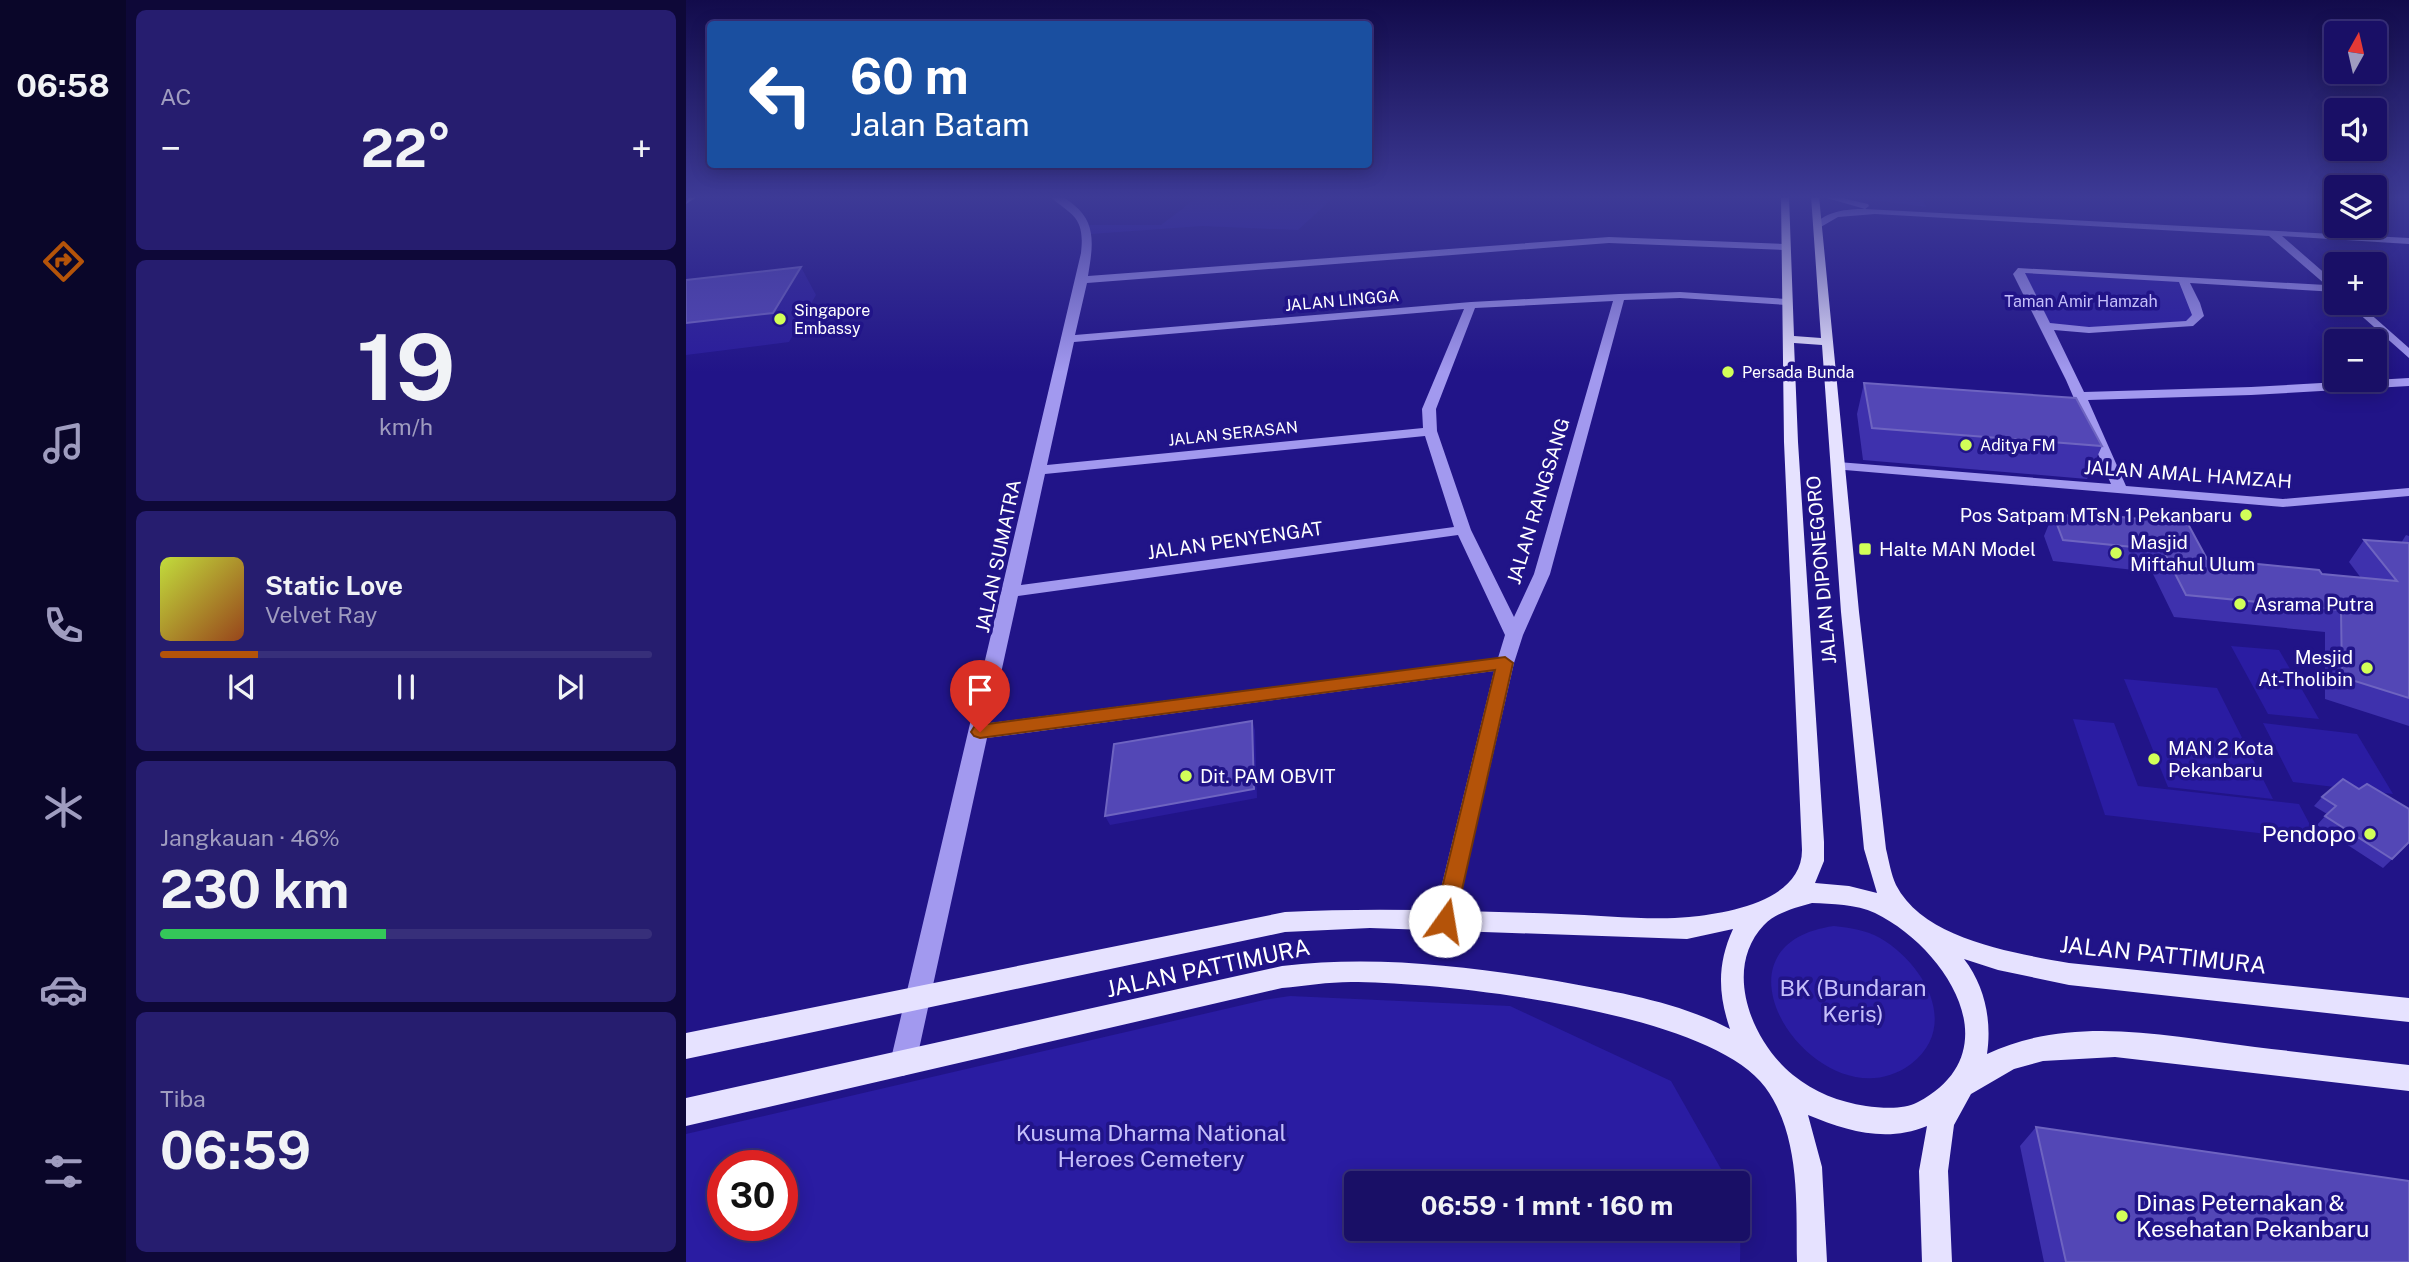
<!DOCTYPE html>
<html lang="id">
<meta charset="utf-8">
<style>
body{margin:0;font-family:"Public Sans",sans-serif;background:#261d6f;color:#f1f3f6;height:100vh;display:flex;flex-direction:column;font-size:26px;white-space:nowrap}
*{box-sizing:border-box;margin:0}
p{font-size:23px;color:#9f9cbf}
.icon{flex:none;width:38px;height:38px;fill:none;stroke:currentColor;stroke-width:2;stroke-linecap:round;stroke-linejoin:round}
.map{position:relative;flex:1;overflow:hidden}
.drawer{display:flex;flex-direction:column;gap:10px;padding:10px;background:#0e0838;width:560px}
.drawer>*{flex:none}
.top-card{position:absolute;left:21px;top:21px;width:665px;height:147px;border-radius:7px;box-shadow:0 4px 18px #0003,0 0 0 2px #372f7a;background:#1a4fa0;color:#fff;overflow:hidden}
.needle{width:46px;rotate:8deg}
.tools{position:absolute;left:1638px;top:21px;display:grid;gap:14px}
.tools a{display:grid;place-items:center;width:63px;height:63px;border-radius:7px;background:#190f66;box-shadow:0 4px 18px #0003,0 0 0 2px #372f7a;font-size:35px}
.speed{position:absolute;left:21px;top:1150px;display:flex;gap:14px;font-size:35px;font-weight:700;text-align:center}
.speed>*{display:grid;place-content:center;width:91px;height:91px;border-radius:50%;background:#190f66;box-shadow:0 4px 18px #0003,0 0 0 2px #372f7a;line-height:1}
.speed .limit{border:10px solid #d22;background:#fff;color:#111}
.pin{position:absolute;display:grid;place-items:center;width:60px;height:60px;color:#fff;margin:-72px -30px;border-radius:50% 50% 50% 0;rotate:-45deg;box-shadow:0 0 7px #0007}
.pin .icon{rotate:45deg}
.me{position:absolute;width:77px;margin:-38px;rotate:13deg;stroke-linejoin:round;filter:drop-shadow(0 0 5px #0008)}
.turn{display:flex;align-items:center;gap:24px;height:147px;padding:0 28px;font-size:32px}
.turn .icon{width:91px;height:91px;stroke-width:2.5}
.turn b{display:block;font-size:49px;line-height:60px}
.big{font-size:52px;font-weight:700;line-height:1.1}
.drawer .tile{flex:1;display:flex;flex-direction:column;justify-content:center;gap:10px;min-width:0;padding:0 24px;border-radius:10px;background:#261d6f}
.drawer .dial{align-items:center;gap:0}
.dial b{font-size:91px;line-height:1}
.song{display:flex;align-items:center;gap:21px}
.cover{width:84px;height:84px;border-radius:10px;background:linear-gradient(135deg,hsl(70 70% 55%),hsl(20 70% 35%))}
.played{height:7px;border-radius:4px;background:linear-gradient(90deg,#b45309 20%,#372f7a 20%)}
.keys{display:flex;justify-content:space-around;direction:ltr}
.heat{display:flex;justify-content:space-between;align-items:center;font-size:38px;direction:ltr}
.charge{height:10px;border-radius:5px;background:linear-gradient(90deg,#34c759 46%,#372f7a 0)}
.trip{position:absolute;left:658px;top:1171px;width:406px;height:70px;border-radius:7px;background:#190f66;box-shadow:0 4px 18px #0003,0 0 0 2px #372f7a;font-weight:700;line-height:70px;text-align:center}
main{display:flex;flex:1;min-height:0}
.tab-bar{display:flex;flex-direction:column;width:126px;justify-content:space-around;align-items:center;background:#0a0629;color:#9f9cbf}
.tab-bar .icon{width:49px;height:49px}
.tab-bar .on{color:#b45309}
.tab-bar b{font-size:32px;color:#f1f3f6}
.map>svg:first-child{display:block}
.green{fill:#2a1ca2;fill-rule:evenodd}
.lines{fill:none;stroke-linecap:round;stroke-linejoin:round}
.minor{fill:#a299ef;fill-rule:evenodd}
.major{fill:#e6e2ff;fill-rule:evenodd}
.wall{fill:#3e31ad}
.shaded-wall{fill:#2a1c9b}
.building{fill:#5347b6;stroke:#6e64c1;stroke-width:2}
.route{fill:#b45309;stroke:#753606;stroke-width:2}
.poi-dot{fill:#d2ff58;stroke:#211488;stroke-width:2.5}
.labels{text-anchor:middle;stroke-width:7;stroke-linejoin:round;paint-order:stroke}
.far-street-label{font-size:16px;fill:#fff;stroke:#211488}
.far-park-label{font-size:16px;fill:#c5bffb;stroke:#211488}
.far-poi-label{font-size:16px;fill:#fff;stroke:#211488;text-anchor:start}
.street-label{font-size:19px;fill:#fff;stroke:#211488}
.poi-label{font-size:19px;fill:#fff;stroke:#211488;text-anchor:start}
.near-poi-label{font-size:23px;fill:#fff;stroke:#211488;text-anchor:end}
.near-street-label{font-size:23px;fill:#fff;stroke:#211488}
.near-park-label{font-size:23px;fill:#c5bffb;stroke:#211488}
</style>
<main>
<nav class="tab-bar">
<b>06:58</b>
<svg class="icon on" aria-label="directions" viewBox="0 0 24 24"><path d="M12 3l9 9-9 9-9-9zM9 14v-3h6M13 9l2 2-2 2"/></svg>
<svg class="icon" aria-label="music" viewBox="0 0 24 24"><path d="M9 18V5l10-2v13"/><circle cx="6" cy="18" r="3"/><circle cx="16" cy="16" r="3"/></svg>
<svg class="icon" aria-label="phone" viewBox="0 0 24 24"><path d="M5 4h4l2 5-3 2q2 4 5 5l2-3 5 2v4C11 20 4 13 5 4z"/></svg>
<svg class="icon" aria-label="climate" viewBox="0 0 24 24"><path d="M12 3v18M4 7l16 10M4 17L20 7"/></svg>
<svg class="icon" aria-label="car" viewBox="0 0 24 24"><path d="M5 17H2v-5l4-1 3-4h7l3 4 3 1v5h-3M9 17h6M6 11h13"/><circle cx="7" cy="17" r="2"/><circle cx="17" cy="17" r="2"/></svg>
<svg class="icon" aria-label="filters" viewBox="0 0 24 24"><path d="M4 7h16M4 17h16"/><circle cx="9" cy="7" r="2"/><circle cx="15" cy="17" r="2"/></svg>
</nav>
<section class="drawer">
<div class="tile"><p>AC</p>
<div class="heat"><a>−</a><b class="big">22°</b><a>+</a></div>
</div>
<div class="tile dial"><b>19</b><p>km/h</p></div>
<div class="tile">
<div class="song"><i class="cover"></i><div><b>Static Love</b><p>Velvet Ray</p></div></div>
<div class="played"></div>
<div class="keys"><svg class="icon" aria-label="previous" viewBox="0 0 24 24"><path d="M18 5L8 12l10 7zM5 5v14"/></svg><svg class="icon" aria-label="pause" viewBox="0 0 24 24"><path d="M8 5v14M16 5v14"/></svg><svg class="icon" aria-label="next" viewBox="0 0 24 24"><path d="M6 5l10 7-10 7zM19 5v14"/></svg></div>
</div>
<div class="tile"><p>Jangkauan · 46%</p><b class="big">230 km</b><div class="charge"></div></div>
<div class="tile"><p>Tiba</p><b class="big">06:59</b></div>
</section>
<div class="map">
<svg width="1723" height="1262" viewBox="0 0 1723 1262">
<rect width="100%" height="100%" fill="#211488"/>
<!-- green -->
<path class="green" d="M513,196H649L612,230L516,226L405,234L402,225H475Z
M1158,196H1235L1240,207Z
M1336,270L1497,280L1512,316L1503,324L1403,330L1361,326Z
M1545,646L1593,650L1633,719L1582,714Z
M1438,679L1531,688L1587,799L1482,787Z
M1387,719L1428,723L1452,786L1613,804L1632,840L1419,815Z
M1577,723L1671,734L1707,794L1607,782Z
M1148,926C1164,928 1180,930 1194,938C1237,963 1275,1025 1225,1064C1137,1130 1006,946 1148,926Z
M604,996L824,1006L985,1081L1043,1183H670V1228H1052V1199L1055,1204L1054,1262H0V1134L578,1000ZM37,1166H96V1225H37Z"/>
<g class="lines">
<!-- minor -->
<path class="minor" d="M363,196C373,195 380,198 388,205C412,224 406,250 402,276L923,237L1099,244L1104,247L1099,250L923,243L401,283L389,335L785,302L933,294L994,292L1101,299L1106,302L1101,305L994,298L938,300L864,574L837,635L828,663L767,928L759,931L751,928L747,921L808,671L301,738L230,1063L226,1072L217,1076L208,1072L204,1063L395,253C399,217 387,216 363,196ZM927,301L848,574L828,617L785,530L751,431L750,409L789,308ZM778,309L736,409L737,428L361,465L388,342ZM739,436L768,527L335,585L359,474ZM772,535L819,635L812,658L304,723L332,596Z
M1134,196H1147L1182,204L1183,206L1179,209L1723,238V244L1596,236L1650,283V292L1504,283L1514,303L1518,316L1507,326L1403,333L1368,330L1398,392L1565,387L1723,378V386L1565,395L1402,400L1440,486L1597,499L1723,488V496L1597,507L1147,469L1145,466L1152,462L1425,484L1380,380L1327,274L1332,268L1640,285L1583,236L1189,214L1152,217L1133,228L1128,225C1141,211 1160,209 1179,209ZM1339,273L1493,282L1506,315L1500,321L1403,327L1364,323Z
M1661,303H1672L1723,348V358Z"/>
<!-- major -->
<path class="major" d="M3,196H12L0,204Z
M1095,196H1103L1108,336L1135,338L1125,196H1133L1173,612L1200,849C1203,861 1205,874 1210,885C1238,940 1329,953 1383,963L1723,998V1022L1383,985L1312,970L1278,959C1299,986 1306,1021 1301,1054C1385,1014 1482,1036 1569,1047C1620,1053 1672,1059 1723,1065V1091L1429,1057L1357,1061L1328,1069L1285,1094L1268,1125L1262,1171L1266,1262H1236L1233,1171L1241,1126C1200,1143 1161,1131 1122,1115L1136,1167L1141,1262H1111C1110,1204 1115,1136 1079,1087C1023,1011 757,982 665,982C642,982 619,986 596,988L0,1126V1098L596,966C689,955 779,966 871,981C930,992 990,1001 1044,1029C1032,994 1031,964 1047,929L1001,939L684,928L599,932L0,1059V1033L599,912C691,907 783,911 875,914C914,915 966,921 1003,917C1042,913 1116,901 1116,850L1098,442ZM1108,343L1136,345L1155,612L1178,849L1191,893L1163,886L1129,883L1138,861V842L1112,442ZM1126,903C1146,904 1170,904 1189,913C1259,947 1328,1051 1232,1102C1218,1110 1196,1108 1180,1106C1153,1102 1128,1092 1107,1075C1066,1042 1036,969 1078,925C1091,912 1109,908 1126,903Z"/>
</g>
<!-- wall -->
<path class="wall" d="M1178,383L1416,446L1401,479L1177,460L1171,414Z
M1367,514L1404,518L1406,514L1521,559L1636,574L1675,578L1663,562L1678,540L1715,543L1720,535L1723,536V726L1639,699V632L1488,617L1466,572L1367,561L1358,536Z
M1636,797L1723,843L1697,868L1631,825L1641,814L1628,806Z
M1350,1127L1723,1262H1358L1334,1146Z"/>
<!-- shaded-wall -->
<path class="shaded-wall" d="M115,267L130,295L103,342L0,355V323Z
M566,721L569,730L571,798L424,825L419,816Z"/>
<!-- building -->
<path class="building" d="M115,267L87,313L0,323V280Z
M1178,383L1390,398L1416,446L1186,428Z
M1367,514L1407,518L1406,514L1502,524L1521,559L1633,570L1636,574L1711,581L1678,540L1723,543V698L1656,677L1655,610L1500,595L1477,550L1377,540Z
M566,721L568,789L419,816L428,744Z
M1657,779L1673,789L1681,784L1723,809V842L1706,859L1639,816L1650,806L1636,797Z
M1350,1127L1723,1181V1262H1380Z"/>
<!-- sky -->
<linearGradient id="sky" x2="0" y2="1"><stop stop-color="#120b4b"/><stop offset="0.53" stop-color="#3d3a96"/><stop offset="1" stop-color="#3d3a96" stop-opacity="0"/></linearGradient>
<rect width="1723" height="372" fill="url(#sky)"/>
<!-- route -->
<path class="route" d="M819,657L827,663L769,921L766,927L759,930L751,927L748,921L809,670L294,738L288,736L285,732L288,727L294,725Z"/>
<!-- markers -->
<g class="poi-dot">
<circle cx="94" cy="319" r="7"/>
<circle cx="1042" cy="372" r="7"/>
<circle cx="1280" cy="445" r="7"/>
<circle cx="1560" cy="515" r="7"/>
<rect x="1172" y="542" width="14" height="14" rx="3.5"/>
<circle cx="1430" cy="553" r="7"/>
<circle cx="1554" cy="604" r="7"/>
<circle cx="1681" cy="668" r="7"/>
<circle cx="1468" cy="759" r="7"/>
<circle cx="500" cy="776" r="7"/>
<circle cx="1684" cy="834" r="7"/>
<circle cx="1436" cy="1216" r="7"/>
</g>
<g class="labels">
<!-- far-street labels -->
<g class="far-street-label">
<text transform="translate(656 300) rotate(-5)" y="6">JALAN LINGGA</text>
<text transform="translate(547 433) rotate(-6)" y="6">JALAN SERASAN</text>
</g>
<!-- far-park labels -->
<g class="far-park-label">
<text x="1395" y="307">Taman Amir Hamzah</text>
</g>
<!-- far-poi labels -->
<g class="far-poi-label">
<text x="108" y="316">Singapore<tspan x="108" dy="18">Embassy</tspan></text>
<text x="1056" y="378">Persada Bunda</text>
<text x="1294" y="451">Aditya FM</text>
</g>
<!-- street labels -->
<g class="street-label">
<text transform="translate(1502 474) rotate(4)" y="7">JALAN AMAL HAMZAH</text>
<text transform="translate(852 501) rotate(-73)" y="7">JALAN RANGSANG</text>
<text transform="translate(549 540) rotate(-8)" y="7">JALAN PENYENGAT</text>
<text transform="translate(312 556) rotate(-78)" y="7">JALAN SUMATRA</text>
<text transform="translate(1135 570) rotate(-95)" y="7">JALAN DIPONEGORO</text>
</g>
<!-- poi labels -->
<g class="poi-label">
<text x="1546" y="522" text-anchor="end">Pos Satpam MTsN 1 Pekanbaru</text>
<text x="1444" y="549">Masjid<tspan x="1444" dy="22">Miftahul Ulum</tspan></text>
<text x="1193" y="556">Halte MAN Model</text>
<text x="1568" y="611">Asrama Putra</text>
<text x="1667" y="664" text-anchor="end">Mesjid<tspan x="1667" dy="22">At-Tholibin</tspan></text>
<text x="1482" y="755">MAN 2 Kota<tspan x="1482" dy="22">Pekanbaru</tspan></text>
<text x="514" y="783">Dit. PAM OBVIT</text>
</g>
<!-- near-poi labels -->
<g class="near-poi-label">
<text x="1670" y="842">Pendopo</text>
<text x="1450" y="1211" text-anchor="start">Dinas Peternakan &amp;<tspan x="1450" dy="26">Kesehatan Pekanbaru</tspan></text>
</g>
<!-- near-street labels -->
<g class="near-street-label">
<text transform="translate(1477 955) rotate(6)" y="8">JALAN PATTIMURA</text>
<text transform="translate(522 968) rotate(-12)" y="8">JALAN PATTIMURA</text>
</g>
<!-- near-park labels -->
<g class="near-park-label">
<text x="1167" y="996">BK (Bundaran<tspan x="1167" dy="26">Keris)</tspan></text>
<text x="465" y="1141">Kusuma Dharma National<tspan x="465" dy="26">Heroes Cemetery</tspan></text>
</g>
</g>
</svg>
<div class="tools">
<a><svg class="needle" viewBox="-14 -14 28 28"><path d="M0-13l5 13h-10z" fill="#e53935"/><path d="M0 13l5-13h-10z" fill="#9f9cbf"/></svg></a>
<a><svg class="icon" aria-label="sound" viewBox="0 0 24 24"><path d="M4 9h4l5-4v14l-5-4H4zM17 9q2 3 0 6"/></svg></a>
<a><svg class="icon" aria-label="layers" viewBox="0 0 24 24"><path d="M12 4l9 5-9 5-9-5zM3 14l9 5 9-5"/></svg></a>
<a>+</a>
<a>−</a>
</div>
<div class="speed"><div class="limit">30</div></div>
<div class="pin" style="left:294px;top:732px;background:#d93025"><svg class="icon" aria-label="arrive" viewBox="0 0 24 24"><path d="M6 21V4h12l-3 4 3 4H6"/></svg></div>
<svg class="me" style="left:759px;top:921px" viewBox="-20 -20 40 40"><circle r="19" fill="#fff"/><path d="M0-13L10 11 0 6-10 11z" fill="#b45309"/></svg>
<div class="trip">06:59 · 1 mnt · 160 m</div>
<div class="top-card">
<div class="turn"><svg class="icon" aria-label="left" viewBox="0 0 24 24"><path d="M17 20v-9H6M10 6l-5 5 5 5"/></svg><div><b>60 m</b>Jalan Batam</div></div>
</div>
</div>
</main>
